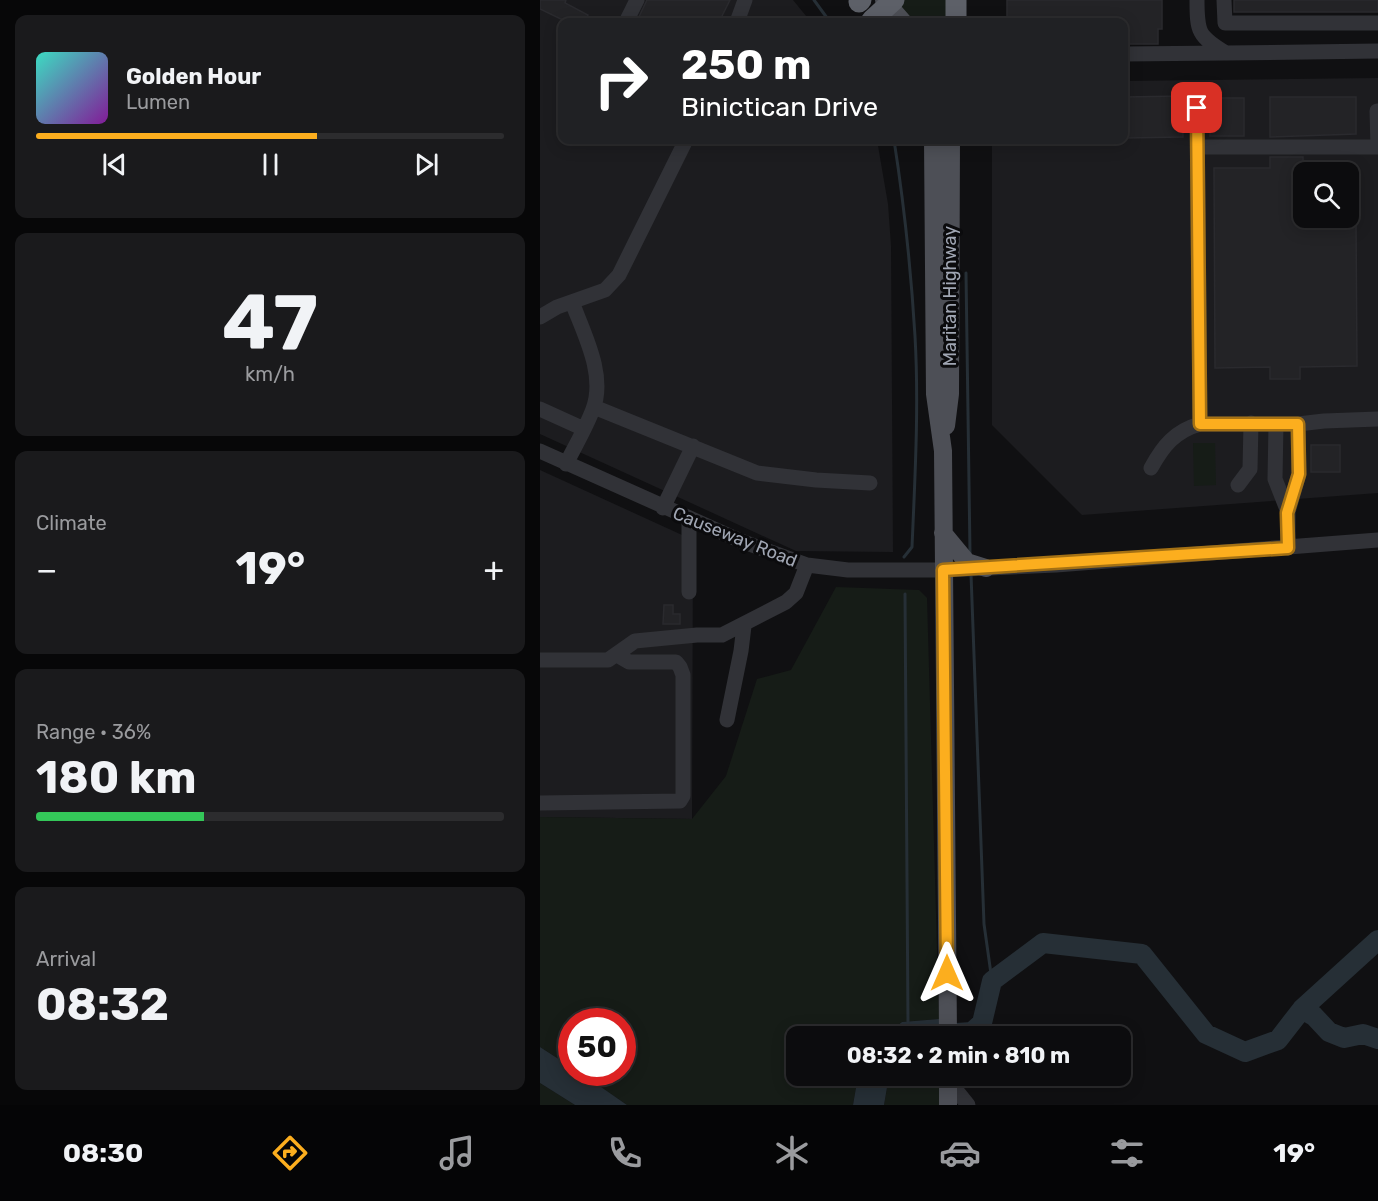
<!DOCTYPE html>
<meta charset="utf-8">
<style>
body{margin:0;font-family:Rubik,sans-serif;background:#1a1a1c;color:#f1f3f6;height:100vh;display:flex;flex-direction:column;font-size:22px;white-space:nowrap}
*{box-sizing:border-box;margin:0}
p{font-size:20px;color:#9a9b9e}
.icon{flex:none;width:33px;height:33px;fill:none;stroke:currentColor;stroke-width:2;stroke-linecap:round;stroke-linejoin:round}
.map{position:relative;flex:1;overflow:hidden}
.panel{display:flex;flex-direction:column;gap:15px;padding:15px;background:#070708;width:540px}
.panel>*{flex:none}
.hud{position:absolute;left:18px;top:18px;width:570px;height:126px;border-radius:12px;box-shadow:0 3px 15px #0003,0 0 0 2px #2c2c2e;background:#202124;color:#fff;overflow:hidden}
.controls{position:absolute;left:753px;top:162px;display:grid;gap:12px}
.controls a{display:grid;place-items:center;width:66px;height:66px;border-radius:12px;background:#0c0c0e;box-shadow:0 3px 15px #0003,0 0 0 2px #2c2c2e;font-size:30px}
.speed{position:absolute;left:18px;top:1008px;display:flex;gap:12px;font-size:30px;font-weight:700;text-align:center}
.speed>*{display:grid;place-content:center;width:78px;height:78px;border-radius:50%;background:#0c0c0e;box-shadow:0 3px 15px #0003,0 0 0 2px #2c2c2e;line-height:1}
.speed .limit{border:9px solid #d22;background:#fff;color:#111}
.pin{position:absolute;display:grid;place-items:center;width:51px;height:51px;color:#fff;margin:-26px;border-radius:12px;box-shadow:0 3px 9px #0006}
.me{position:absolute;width:66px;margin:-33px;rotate:0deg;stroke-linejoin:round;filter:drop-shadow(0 0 4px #0008)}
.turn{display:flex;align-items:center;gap:21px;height:126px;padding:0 24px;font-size:27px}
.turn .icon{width:78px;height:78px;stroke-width:2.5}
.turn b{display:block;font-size:42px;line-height:51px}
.big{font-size:45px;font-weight:700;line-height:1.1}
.panel .widget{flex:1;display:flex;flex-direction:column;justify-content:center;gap:9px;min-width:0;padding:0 21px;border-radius:12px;background:#1a1a1c}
.panel .dial{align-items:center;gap:0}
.dial b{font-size:78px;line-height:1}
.song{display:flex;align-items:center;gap:18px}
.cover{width:72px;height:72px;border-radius:9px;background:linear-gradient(135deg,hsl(170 70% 55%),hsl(290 70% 35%))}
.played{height:6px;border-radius:3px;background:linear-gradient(90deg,#fcae1e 60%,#2c2c2e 60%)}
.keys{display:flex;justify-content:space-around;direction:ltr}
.heat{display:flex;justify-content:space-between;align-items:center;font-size:33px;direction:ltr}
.charge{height:9px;border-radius:4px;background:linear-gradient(90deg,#34c759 36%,#2c2c2e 0)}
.trip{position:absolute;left:246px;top:1026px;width:345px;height:60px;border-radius:12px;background:#0c0c0e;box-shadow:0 3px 15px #0003,0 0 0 2px #2c2c2e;font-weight:700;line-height:60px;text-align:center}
.menu{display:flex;height:96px;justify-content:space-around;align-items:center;background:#050506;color:#9a9b9e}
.menu .icon{width:42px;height:42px}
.menu .current{color:#fcae1e}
.menu b{font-size:27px;color:#f1f3f6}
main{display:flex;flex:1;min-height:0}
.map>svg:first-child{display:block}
.built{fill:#1c1c1f;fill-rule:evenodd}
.green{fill:#161c17}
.water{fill:#262f36}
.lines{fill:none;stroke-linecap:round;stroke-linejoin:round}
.stream{stroke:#262f36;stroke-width:3}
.river{stroke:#262f36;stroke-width:20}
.building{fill:#232326;stroke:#2a2a2e;stroke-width:1.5}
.minor{stroke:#313237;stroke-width:15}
.major{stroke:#4d4f56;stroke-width:18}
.highway{stroke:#5d6068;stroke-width:21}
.route-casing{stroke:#a47114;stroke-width:15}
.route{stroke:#fcae1e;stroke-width:10}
.labels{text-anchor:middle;stroke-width:6;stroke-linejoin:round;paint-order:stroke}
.street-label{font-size:18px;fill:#a0a6b3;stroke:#0b0b0d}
</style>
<main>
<section class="panel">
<div class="widget">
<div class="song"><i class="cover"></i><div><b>Golden Hour</b><p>Lumen</p></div></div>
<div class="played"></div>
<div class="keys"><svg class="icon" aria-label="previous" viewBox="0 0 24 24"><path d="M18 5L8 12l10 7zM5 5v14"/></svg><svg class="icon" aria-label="pause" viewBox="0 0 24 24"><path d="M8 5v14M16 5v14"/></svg><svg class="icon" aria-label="next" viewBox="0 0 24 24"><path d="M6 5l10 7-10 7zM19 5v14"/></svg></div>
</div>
<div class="widget dial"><b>47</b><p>km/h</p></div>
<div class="widget"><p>Climate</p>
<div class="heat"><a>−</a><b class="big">19°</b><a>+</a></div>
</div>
<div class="widget"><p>Range · 36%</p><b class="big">180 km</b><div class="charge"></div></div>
<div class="widget"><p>Arrival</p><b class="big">08:32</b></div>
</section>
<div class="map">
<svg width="838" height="1105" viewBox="0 0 838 1105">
<rect width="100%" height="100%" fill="#101012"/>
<!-- built -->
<path class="built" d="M0,0H253L271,22H22V140H337L348,204L351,246L353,552L256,551L0,434Z
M838,78V493L542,515L452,425V140H584V81ZM764,172H808V218H764Z
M0,470L153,540L152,819L0,817Z"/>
<!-- green -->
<path class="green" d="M365,0H412L411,22H369L360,4Z
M653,443H675L676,485L654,486Z
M296,587L379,590L387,598L399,1019L362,1022L344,1036H256V1076H318L313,1105H87L41,1073L82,1072V1022H32L31,1067L0,1047V817L152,819L186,776L217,679L251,670Z
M349,1076H400L401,1105H344Z
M0,1083L35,1105H0Z"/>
<!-- water -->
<path class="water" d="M399,1019V1036H344L362,1022Z
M0,1047L31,1067L32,1072L41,1073L87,1105H35L0,1083Z
M318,1076H349L344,1105H313Z"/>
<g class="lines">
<!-- stream -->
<path class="stream" d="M274,0L290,22
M354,140C364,204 371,270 375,336C379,406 375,477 372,547L364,557
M426,273L430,553
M431,574L444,924L452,981
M365,594L368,1024"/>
<!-- river -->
<path class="river" d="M762,1009L774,1016L789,1032L804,1038L823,1034L838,1039
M371,1036L432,1032L442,1023L452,981L503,943L602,954L666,1034L705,1052L738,1040L762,1009L838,940"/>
</g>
<!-- building -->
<path class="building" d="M0,0H26L25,3L48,15L44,22H27L0,9Z
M107,0H190L179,22H101L97,21Z
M467,0H622V29H618V44H584V22H467Z
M694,0H838V12H694Z
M642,96L643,137L584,138V97Z
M730,97H816V134L730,137Z
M671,98H704V136H670Z
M730,157H763L764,218H816L817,366L760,367V379H730V367L675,368L674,168H730Z
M771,445H800V472H771Z
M124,605H133V614H140V624H123Z"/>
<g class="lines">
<!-- minor -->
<path class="minor" d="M657,0C657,32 658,36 686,53L838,51
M684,0L685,23H838
M86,22L97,0
M197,22L205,0
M584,54L685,53
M657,108L660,424
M837,111L838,146
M658,147H838
M0,317L17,307L65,290L79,275L146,140
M54,407L217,473L276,480L330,483
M0,409L44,429
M736,424L735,479L748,512
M0,451L201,541L267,565L308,570H403L516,565L838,540
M26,464C35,446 46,428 53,409C66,375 44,334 32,302
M611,468C623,446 635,431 660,424H758L784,421L838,419
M698,485L710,469L711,423
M123,508L153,446
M149,519V592
M748,548V512L759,474L758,424
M0,660H68L95,641L157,635H182L246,602L256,593L267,565
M187,720L201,651L204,626
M0,803L140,801L143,796V675L140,667L136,662H89L77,655
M408,1080L428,1105"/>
<!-- major -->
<path class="major" d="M344,0L363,22
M393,140L395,394L403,451L408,1036
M406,426L410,394L411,140
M403,533L427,562L446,568
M408,1076V1105"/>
<!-- highway -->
<path class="highway" d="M319,2L321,0
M332,20L354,0
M416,22V0"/>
</g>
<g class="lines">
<!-- route casing -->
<g class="route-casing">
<path id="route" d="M407,973L403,570L748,548L747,513L759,474L758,424H660L657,108"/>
</g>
<!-- route -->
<use href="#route" class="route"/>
</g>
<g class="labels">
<!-- street labels -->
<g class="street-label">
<text transform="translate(410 296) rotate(-90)" y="6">Maritan Highway</text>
<text transform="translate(195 537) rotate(22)" y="6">Causeway Road</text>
</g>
</g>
</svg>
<div class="controls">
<a><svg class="icon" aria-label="search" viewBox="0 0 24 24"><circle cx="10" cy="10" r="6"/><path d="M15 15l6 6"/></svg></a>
</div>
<div class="speed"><div class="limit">50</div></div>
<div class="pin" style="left:657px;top:108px;background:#d93025"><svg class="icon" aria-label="arrive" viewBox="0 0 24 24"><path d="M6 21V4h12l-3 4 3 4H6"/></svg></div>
<svg class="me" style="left:407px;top:973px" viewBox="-20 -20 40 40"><path d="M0-17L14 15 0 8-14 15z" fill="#fcae1e" stroke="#fff" stroke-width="4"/></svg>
<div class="trip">08:32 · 2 min · 810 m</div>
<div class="hud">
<div class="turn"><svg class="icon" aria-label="right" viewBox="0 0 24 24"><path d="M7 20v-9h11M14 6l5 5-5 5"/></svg><div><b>250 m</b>Binictican Drive</div></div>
</div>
</div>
</main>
<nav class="menu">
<b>08:30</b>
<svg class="icon current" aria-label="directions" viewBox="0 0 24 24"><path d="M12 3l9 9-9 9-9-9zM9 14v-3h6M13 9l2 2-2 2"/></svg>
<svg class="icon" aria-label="music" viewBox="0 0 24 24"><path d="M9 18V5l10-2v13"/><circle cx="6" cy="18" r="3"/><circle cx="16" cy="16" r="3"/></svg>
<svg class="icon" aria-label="phone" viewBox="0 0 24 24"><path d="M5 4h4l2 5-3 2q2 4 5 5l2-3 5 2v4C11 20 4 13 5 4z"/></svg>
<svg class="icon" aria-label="climate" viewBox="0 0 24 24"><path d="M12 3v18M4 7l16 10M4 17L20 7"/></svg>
<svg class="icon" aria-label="car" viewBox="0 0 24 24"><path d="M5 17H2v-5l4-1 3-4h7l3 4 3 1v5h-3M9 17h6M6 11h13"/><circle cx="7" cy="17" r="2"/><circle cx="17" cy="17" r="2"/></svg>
<svg class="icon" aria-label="filters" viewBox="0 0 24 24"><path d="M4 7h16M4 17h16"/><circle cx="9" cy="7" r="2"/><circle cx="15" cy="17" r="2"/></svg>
<b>19°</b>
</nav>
